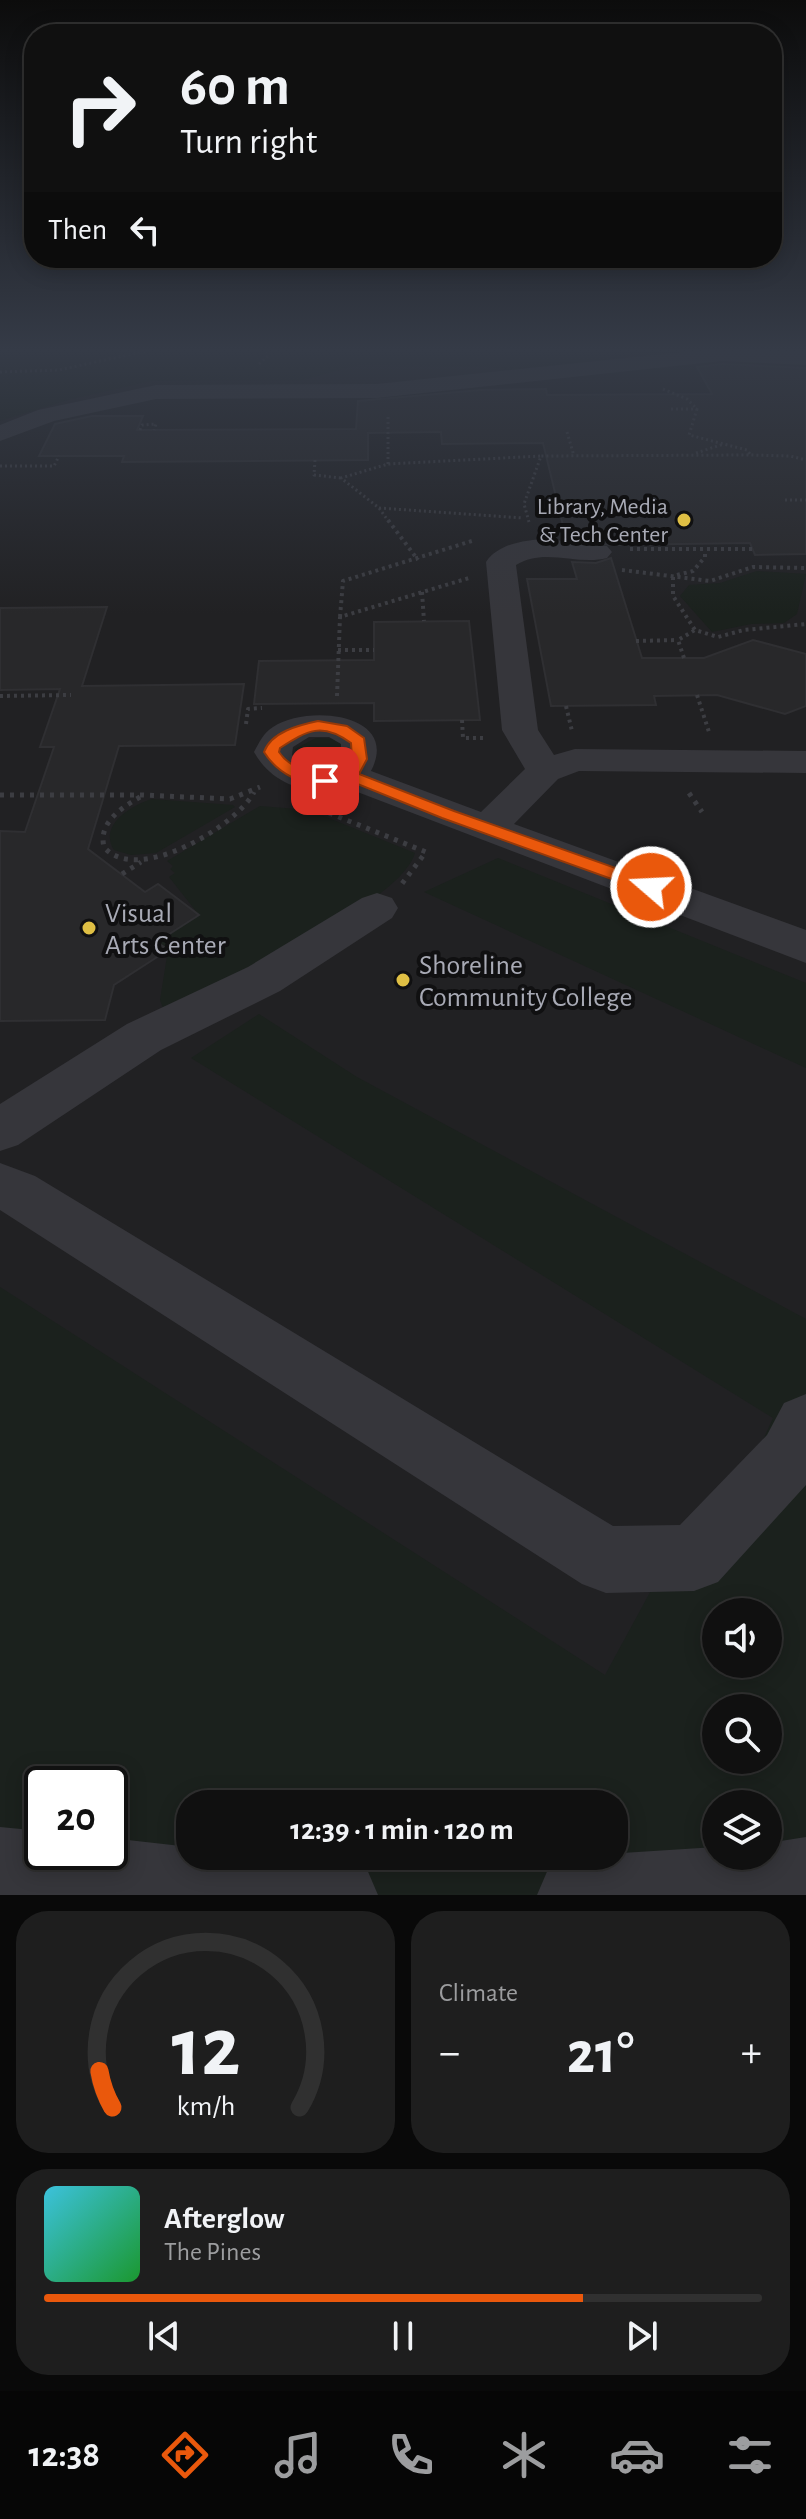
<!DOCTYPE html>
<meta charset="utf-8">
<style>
body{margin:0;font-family:"Alegreya Sans",sans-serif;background:#1e1e1e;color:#f1f3f6;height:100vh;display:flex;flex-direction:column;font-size:30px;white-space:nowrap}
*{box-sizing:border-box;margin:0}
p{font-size:26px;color:#9c9d9f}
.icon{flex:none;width:44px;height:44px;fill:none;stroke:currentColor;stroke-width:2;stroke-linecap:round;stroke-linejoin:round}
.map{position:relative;height:1895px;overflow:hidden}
.side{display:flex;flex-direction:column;gap:16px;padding:16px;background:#090909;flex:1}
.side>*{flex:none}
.banner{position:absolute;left:24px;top:24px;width:758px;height:244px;border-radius:32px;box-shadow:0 4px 20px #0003,0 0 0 2px #303030;background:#101010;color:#f1f3f6;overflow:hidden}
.buttons{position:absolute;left:702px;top:1598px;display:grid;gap:16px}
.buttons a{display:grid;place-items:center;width:80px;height:80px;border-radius:50%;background:#101010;box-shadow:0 4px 20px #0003,0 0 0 2px #303030;font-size:40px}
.speed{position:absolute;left:24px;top:1766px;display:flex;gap:16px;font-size:40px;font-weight:700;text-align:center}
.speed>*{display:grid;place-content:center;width:104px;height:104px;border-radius:50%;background:#101010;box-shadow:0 4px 20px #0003,0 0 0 2px #303030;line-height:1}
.speed .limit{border:4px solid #111;border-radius:12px;background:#fff;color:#111}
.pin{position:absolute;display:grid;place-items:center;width:68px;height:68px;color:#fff;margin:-34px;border-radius:16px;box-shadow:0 4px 12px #0006}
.me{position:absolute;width:88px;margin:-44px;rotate:289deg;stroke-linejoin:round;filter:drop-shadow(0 0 6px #0008)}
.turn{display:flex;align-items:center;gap:28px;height:168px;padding:0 24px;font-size:36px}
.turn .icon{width:104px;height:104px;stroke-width:2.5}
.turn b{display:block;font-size:56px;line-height:68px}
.then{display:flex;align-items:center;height:76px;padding:0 24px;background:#0003;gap:16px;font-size:30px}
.big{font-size:60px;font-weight:700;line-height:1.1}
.side .card{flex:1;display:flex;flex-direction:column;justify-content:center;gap:12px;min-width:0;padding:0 28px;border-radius:32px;background:#1e1e1e}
.side .dial{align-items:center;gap:0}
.dial svg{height:208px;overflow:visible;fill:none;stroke:#303030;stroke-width:7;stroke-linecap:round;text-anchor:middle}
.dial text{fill:#f1f3f6;stroke:none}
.song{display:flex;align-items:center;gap:24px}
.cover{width:96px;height:96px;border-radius:12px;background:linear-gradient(135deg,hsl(190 70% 55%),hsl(130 70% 35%))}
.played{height:8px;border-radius:4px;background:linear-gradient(90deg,#ea580c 75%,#303030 75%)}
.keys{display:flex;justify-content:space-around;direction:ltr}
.heat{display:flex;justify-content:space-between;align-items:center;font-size:44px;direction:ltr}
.side .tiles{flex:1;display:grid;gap:16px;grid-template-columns:1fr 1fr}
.card:last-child{grid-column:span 2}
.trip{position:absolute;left:176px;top:1790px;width:452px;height:80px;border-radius:32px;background:#101010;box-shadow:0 4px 20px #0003,0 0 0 2px #303030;font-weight:700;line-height:80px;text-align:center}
.tab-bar{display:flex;height:128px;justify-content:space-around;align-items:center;background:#060606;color:#9c9d9f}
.tab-bar .icon{width:56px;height:56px}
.tab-bar .on{color:#ea580c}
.tab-bar b{font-size:36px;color:#f1f3f6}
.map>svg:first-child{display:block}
.built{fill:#212123;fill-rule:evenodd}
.green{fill:#1b211d;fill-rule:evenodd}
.building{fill:#28282a;stroke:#2f2f32;stroke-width:2}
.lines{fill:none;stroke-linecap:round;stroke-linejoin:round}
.path-far2{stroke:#3c3d42;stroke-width:3;stroke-dasharray:2 3;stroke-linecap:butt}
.path-far1{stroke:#3c3d42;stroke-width:4;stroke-dasharray:3 4;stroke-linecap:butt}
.path{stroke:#3c3d42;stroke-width:5;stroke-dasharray:4 6;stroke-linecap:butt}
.minor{fill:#36363b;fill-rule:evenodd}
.route{fill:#ea580c;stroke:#983908;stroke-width:2}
.poi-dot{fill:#dfbf44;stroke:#101011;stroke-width:3}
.labels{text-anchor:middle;stroke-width:8;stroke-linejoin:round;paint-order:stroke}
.far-poi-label{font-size:24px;fill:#a8aab5;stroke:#101011;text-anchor:end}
.poi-label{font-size:28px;fill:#a8aab5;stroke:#101011;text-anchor:start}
</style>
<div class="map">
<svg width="806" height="1895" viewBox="0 0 806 1895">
<rect width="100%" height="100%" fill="#151516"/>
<!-- built -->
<path class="built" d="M0,349H806V1820L768,1804H190L110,1784H42L0,1821ZM716,1612H768V1664H716ZM716,1708H768V1760H716Z"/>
<!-- green -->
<path class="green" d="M0,349H644L612,362L530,373L482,366L358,365L303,380L151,381L68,400L0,421Z
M757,571L806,574L797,614L784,623L751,624L712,632L680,596L689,585L720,583Z
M316,738L333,739L345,746L343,763L326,768L298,760L295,749Z
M152,799L233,805L235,807L156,853L131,855L114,850C98,825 132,805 152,799Z
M260,806L309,810L415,853C400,906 216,984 163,1008L160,1000L168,950L157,942L199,915L169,877L175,873L170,869L173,866L167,861Z
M498,858L806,983V1068L424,892Z
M259,1014L357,1077L806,1319V1895H0V1287L605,1675L679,1539L743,1484L773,1418L191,1058ZM716,1612H768V1664H716ZM716,1708H768V1760H716ZM42,1784H110V1852H42ZM190,1804H614V1856H190ZM716,1804H768V1856H716Z"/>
<!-- building -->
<path class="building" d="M722,364L806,368V554L755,555L750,543L610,545L566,538L543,443L442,444L441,432L368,433V460L122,462L124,456H39L55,424L92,416H143L137,430L356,429L358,401L481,390L546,389L547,395L712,394L697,367Z
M611,558L642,658H704L753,640L806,654V706L785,714L717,695L654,696L656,705L551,706L527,579H577L572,562L596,563Z
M107,607L82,686L244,684L235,745L119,746L88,849L145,892L158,884L199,915L157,942L168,950L114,985L105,1020L0,1021V831L25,832L54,747H40L60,689L0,690V608Z
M469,621L480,720L374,721V703L254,704L259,661L374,660V622Z"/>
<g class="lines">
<!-- path-far2 -->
<path class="path-far2" d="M259,364L268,356L264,349
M0,372L59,370L155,349
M663,389L687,399L697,409L689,435L747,450L750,454
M671,409H697
M388,417V464
M140,430L142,425L156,424L154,430
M567,432L574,456
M696,453L724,444
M315,460L314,475L341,478
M0,466H54L59,456
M785,500H806
M379,508L523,518
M389,522L379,508L341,478L388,464L541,456
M529,522L524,504L541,456L750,455L790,456L806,460"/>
<!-- path-far1 -->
<path class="path-far1" d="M388,520L418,560
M630,549H752
M622,570L710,581L753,567L806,568
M677,575L693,571L705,557V550
M673,577V596L695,630L718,637L744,630L806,624
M422,592L424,621
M340,617L343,581L475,540
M636,641L678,640
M338,650H374
M684,658L678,640L695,630
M697,695L709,732
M0,696L71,695
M337,696L340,617L469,578
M566,706L572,731
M462,720L463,738H487
M246,724L248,709L262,708"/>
<!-- path -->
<path class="path" d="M689,793L702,812
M0,795H143L230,799L260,787
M140,797C121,808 98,823 104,847C136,886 237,826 254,792
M329,813L426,852L401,885
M122,874L141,862"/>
<!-- minor -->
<path class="minor" d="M712,349L806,351V365L722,361L377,398L156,399L54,421L0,441V425L38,410L156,385L377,384Z
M547,539L607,546L612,552L607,558C578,566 544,547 516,565L538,730L554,755L575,749L806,751V773L579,771L558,779L514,824L806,930V963L347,788C310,797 272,785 254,752C259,743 263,733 273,727C307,704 401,713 371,771L481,812L525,769L502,730L486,562C499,543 526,540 547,539ZM309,737H329L341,744V759L336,767H311L292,755L293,747Z
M377,893L392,898L398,908L392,918L280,991L161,1050L18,1145L0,1151V1104L127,1024L248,967L362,898Z
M0,1163L35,1176L613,1526L680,1525L767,1435L784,1403L806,1394V1485L718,1582L694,1591L606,1593L582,1584L0,1210Z
M0,1827L42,1831V1852H110V1838L190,1847V1856H340L366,1867L378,1895H0Z
M806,1837V1895H537L549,1867L575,1856L716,1847V1856H768V1843Z"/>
</g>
<!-- sky -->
<linearGradient id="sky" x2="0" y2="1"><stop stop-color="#0c0c0c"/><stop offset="0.57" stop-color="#353b47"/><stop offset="1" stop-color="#353b47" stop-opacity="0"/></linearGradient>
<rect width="806" height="614" fill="url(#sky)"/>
<!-- route -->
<path class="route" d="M318,721L347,726L364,738L367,759L359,774L454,811L658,883L660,887L658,891H645L442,818L345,779L343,776L352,759L351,743C322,722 308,730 280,748L279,752C290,769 312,773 330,777V784C305,789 276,772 264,752C271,732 299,725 318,721Z"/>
<!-- markers -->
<g class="poi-dot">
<circle cx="684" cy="520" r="8"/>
<circle cx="89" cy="928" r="8"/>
<circle cx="403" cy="980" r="8"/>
</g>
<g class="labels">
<!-- far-poi labels -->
<g class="far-poi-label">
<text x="668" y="514">Library, Media<tspan x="668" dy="28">&amp; Tech Center</tspan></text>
</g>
<!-- poi labels -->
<g class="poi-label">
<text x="105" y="922">Visual<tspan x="105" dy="32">Arts Center</tspan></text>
<text x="419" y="974">Shoreline<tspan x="419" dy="32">Community College</tspan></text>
</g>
</g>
</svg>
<div class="buttons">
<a><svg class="icon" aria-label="sound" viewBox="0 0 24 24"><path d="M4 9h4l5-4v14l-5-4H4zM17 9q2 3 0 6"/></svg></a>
<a><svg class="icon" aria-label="search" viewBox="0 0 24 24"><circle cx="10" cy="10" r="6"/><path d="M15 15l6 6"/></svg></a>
<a><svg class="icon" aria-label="layers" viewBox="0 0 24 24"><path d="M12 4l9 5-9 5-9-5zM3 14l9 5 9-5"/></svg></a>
</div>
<div class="speed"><div class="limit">20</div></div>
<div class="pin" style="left:325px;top:781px;background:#d93025"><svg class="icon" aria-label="arrive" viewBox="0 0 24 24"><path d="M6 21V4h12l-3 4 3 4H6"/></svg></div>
<svg class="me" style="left:651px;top:887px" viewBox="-20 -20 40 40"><circle r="17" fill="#ea580c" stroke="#fff" stroke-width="3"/><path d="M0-11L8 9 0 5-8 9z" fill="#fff"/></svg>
<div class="trip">12:39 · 1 min · 120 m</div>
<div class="banner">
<div class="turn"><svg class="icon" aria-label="right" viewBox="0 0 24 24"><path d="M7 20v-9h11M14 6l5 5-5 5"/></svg><div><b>60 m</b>Turn right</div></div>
<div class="then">Then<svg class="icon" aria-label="left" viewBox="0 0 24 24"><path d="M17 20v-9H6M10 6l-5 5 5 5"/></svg></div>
</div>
</div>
<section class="side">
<div class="tiles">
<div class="card dial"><svg viewBox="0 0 100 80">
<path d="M14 69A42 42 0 1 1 86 69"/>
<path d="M14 69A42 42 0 0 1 9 55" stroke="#ea580c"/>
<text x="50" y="56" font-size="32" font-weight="700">12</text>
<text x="50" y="72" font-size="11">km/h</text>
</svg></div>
<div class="card"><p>Climate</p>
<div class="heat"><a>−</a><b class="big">21°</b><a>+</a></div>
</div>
<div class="card">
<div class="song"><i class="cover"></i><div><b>Afterglow</b><p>The Pines</p></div></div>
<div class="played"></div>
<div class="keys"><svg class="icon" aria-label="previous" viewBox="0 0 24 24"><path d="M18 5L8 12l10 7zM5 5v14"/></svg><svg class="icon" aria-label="pause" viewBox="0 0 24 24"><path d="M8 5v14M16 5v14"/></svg><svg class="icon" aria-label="next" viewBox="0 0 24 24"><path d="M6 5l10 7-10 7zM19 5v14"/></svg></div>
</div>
</div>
</section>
<nav class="tab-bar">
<b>12:38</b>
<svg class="icon on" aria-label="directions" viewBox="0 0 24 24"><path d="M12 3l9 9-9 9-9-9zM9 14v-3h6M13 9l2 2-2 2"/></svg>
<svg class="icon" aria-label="music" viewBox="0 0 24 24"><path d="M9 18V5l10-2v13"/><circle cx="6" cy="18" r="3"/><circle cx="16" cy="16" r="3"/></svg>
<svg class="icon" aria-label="phone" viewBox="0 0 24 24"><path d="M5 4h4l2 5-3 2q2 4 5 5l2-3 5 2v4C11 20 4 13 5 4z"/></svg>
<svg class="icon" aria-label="climate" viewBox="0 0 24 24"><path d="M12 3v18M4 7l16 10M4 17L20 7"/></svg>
<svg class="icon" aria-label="car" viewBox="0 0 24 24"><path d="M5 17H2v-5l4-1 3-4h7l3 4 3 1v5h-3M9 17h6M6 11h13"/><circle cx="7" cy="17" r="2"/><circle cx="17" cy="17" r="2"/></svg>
<svg class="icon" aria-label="filters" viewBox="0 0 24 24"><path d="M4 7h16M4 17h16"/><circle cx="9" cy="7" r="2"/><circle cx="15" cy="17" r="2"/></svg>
</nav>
